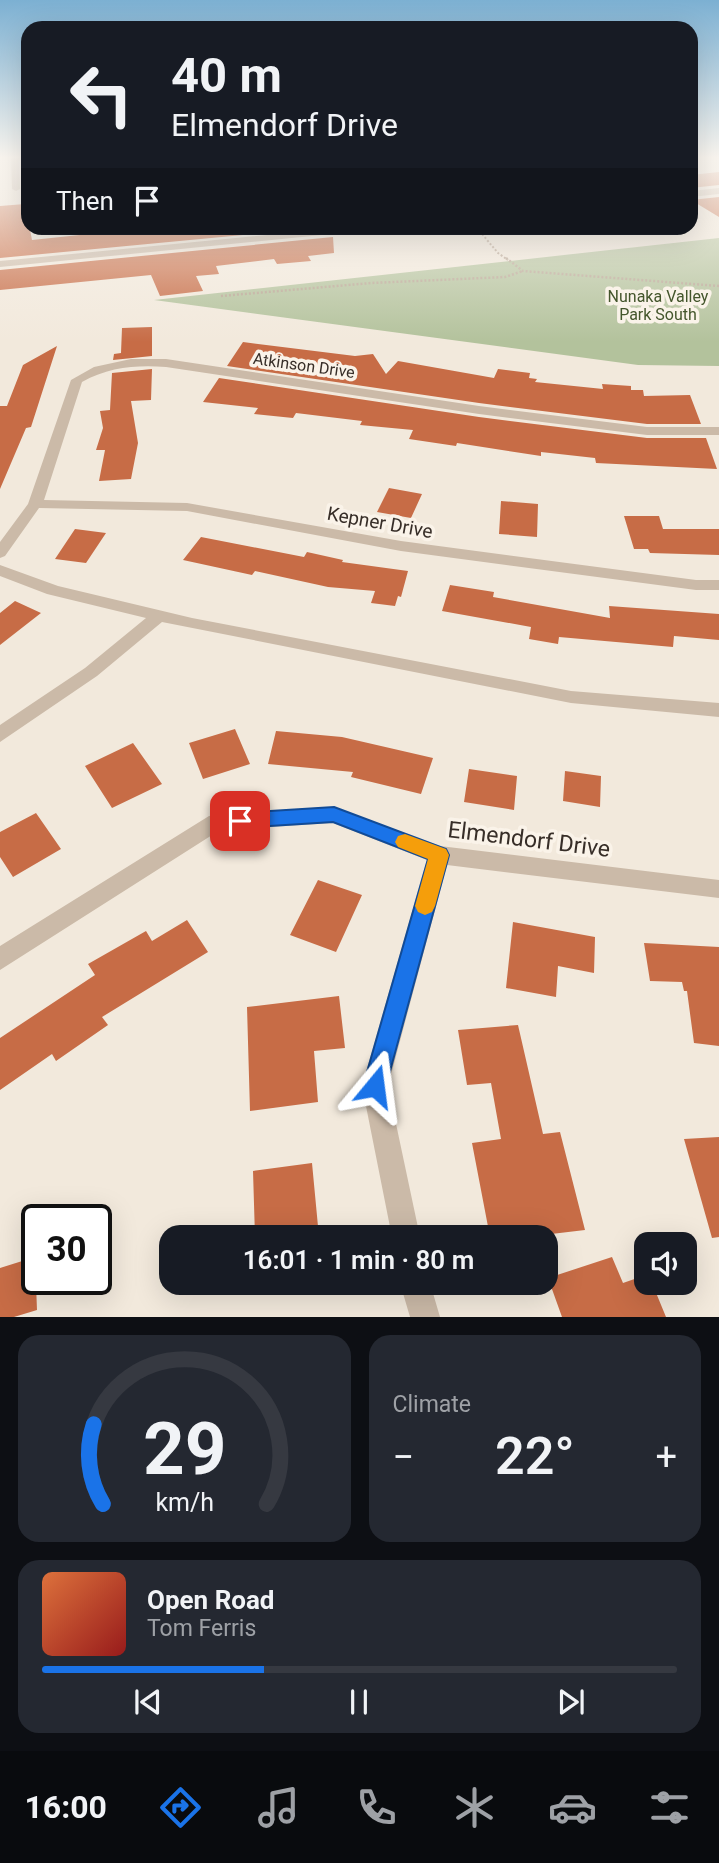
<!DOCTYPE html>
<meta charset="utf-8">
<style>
body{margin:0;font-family:Roboto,sans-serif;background:#242831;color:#f1f3f6;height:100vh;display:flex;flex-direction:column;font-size:26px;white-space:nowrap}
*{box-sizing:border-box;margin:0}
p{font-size:23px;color:#9ea1a6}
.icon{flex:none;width:38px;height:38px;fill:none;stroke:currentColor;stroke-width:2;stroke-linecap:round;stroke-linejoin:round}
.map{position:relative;height:1317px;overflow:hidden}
.side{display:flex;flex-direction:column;gap:18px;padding:18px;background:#0d0f14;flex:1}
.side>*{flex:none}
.guide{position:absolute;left:21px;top:21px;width:677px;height:214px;border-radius:21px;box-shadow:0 7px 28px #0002;background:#171b24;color:#f1f3f6;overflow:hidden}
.fabs{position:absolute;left:634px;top:1232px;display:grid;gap:14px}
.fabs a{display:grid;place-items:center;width:63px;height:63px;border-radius:14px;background:#171b24;box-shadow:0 7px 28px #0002;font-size:35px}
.speed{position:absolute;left:21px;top:1204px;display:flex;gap:14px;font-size:35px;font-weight:700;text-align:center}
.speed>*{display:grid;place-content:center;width:91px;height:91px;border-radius:50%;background:#171b24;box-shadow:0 7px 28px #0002;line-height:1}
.speed .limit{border:4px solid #111;border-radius:10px;background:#fff;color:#111}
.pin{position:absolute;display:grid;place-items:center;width:60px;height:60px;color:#fff;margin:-30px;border-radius:14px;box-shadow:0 4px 10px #0006}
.me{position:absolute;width:77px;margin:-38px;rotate:16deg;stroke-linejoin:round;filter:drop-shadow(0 0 5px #0008)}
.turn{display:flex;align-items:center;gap:24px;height:147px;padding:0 35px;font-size:32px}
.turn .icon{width:91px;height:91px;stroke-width:2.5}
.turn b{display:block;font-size:49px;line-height:60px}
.then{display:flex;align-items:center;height:66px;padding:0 35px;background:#0003;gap:14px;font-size:26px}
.big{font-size:52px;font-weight:600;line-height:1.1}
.side .tile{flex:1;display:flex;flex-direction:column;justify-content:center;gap:10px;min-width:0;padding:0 24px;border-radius:21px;background:#242831}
.side .dial{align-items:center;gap:0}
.dial svg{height:182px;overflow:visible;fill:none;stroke:#363941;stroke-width:7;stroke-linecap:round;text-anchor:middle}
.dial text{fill:#f1f3f6;stroke:none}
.song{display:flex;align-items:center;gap:21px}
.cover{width:84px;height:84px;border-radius:10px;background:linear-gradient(135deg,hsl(20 70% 55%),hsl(0 70% 35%))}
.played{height:7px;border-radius:4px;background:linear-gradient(90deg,#1a73e8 35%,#363941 35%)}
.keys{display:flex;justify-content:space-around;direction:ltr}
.heat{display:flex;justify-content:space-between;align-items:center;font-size:38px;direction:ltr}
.side .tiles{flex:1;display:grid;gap:18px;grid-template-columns:1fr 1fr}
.tile:last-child{grid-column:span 2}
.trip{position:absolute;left:159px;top:1225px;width:399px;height:70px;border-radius:21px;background:#171b24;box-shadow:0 7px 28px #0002;font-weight:600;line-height:70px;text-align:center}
.tab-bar{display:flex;height:112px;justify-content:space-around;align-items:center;background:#090b0e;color:#9ea1a6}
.tab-bar .icon{width:49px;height:49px}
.tab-bar .selected{color:#1a73e8}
.tab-bar b{font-size:32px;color:#f1f3f6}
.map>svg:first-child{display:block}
.green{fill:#b3c29c}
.building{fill:#c76c46}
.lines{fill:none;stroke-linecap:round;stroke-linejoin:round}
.path-far1{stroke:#b7a492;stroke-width:2;stroke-dasharray:2 2;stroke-linecap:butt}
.path{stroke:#b7a492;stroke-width:2.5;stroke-dasharray:2 2;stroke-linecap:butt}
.service{fill:#cbbaa8;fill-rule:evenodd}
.minor{fill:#cbbaa8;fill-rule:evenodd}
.tertiary{fill:#cbbaa8;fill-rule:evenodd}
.route{fill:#1a73e8;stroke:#114b97;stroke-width:2}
.slow{fill:#f59e0b}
.labels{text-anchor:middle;stroke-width:7;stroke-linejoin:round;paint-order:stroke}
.far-park-label{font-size:16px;fill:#44562c;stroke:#faf3e9}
.far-street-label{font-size:16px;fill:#372e28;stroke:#faf3e9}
.street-label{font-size:19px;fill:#372e28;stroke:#faf3e9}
.near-street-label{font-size:23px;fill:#372e28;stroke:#faf3e9}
</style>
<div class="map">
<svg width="719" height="1317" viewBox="0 0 719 1317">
<rect width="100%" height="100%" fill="#f2e9dc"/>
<!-- green -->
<path class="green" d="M719,238V366L638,365L154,300Z"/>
<!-- building -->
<path class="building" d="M719,172V185L691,188V175Z
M719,197V217L691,200Z
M25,204L32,240L146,228H317L0,258V206Z
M333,237L334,253L308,256L311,261L277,264L274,259L216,266L219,274L196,276L203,291L160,296L151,275L0,290V270Z
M152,327V356L113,360L114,354L121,353L122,328Z
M243,342L355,356L373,354L386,374L398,361L494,378L498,369L530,373L529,378L537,379L535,382L603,389L602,384L631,386V390H643L644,396L690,395L701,424H647L479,403L227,366Z
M57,346L31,427L26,428L0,489V406H7L23,365Z
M152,369L151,400L131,401L138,443L131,479L99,481L105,450H96L103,428L100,411L110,410L112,373Z
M219,378L479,417L647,438H706L717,469L596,463L595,458L541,452V456L457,443L456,446L409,439L413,430L360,425L362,421L296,413L293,418L254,414L258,408L203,402Z
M389,488L422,494L411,518L377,512Z
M501,501L538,504L537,537L499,534Z
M624,516H659L663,529H719V555L650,553L648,549H634Z
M75,529L106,533L86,563L55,559Z
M201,537L304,557L307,552L343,560L342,562L408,571L401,597L398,596L395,606L371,603L375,591L328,587L255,571L252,575L183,560Z
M450,585L494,592L493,597L610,618L609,606L719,614V640L674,636L673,647L559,637L558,644L529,639L531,627L442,611Z
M15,601L41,613L0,645V613Z
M235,729L250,764L203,779L189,743Z
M276,731L342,737L433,758L421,794L351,777L353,772L268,764Z
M133,743L162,784L112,808L85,766Z
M469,769L517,776L514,810L464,802Z
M565,771L601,776L600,807L563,801Z
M36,813L61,849L13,877L0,857V832Z
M318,880L362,895L336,952L290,935Z
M187,920L208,952L102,1017L108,1025L56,1061L52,1054L0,1090V1038L95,975L88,964L146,931L152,941Z
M513,922L595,937L594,973L558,966L556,997L506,988Z
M644,943L719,947V1046L694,1043L687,991H684L682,982L650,981Z
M339,996L345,1048L314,1051L318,1102L250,1111L247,1007Z
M518,1025L543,1134L560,1132L585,1230L526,1237H490L472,1143L501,1139L491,1083L467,1085L458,1030Z
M719,1137V1237L712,1238L684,1139Z
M312,1163L319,1237H255L253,1171Z
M35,1257L37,1310L14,1317H0V1268Z
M612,1257L623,1283L646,1275V1283H652L666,1317H562L548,1278Z"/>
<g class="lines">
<!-- path-far1 -->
<path class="path-far1" d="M477,228L498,253L508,260"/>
<!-- path -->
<path class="path" d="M506,258L523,271L719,286
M221,296L371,283L505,277L523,271"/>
<!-- service -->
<path class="service" d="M0,565L58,586L192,618L571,691L719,703V717L571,703L162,622L97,676L0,742V725L85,668L146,618L47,594L0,576Z"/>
<!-- minor -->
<path class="minor" d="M11,158H19L20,189L16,191L12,189Z
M131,359H166L479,406L647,427H719V435H647L479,414L166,367C136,365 109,367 82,382L44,500L187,503L401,541L696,580H719V590H696L401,551L187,511L39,508L5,556L0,558V542L28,504L71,380L94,367Z
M334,807L440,846L719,880V898L447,865L388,1086L420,1237H392L362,1086L427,860L333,823L220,830L0,970V946L209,816Z
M400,1283H430L440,1317H410Z"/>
<!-- tertiary -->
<path class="tertiary" d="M719,188V194L691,197V191Z
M339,228H367L362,231L0,267V261Z"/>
</g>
<!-- sky -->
<linearGradient id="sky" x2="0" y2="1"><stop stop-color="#7cb0d2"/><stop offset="0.46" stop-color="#f9f5ef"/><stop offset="1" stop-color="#f9f5ef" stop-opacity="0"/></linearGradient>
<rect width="719" height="342" fill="url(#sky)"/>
<!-- route -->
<path class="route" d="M334,807L446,849L449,855L386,1086L383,1094L375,1098L366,1094L363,1086L428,859L333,822L240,828L233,826L230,821L233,815L240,813Z"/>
<!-- slow -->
<path class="slow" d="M405,834L446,849L449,855L435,906L432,912L425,915L418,912L415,906L428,859L398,847L395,842L398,836Z"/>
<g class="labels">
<!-- far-park labels -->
<g class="far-park-label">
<text x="658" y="302">Nunaka Valley<tspan x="658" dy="18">Park South</tspan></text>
</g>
<!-- far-street labels -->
<g class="far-street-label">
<text transform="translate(304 365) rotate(8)" y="6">Atkinson Drive</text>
</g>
<!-- street labels -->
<g class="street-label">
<text transform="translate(380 522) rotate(10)" y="7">Kepner Drive</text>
</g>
<!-- near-street labels -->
<g class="near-street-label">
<text transform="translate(529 839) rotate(7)" y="8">Elmendorf Drive</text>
</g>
</g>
</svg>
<div class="fabs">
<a><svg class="icon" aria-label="sound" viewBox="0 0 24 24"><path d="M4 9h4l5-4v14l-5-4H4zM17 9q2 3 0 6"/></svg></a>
</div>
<div class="speed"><div class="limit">30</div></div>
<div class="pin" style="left:240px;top:821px;background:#d93025"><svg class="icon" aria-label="arrive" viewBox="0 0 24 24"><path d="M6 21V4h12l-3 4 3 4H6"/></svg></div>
<svg class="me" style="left:375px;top:1086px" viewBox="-20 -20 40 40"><path d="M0-17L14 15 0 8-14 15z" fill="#1a73e8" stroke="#fff" stroke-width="4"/></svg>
<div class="trip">16:01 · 1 min · 80 m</div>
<div class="guide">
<div class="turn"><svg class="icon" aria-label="left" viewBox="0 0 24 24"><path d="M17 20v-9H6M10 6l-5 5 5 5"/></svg><div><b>40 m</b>Elmendorf Drive</div></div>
<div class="then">Then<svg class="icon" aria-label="arrive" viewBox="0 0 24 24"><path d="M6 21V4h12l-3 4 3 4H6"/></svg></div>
</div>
</div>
<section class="side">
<div class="tiles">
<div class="tile dial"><svg viewBox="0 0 100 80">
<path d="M14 69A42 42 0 1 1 86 69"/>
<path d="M14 69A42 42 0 0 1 10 34" stroke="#1a73e8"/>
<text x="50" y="56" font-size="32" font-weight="700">29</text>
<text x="50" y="72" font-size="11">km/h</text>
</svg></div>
<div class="tile"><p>Climate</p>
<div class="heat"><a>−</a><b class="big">22°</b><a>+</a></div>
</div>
<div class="tile">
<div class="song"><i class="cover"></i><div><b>Open Road</b><p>Tom Ferris</p></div></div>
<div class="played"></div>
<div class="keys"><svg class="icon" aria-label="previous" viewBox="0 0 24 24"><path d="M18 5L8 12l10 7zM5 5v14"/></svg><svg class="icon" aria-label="pause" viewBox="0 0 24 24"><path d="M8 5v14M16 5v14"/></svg><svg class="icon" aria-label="next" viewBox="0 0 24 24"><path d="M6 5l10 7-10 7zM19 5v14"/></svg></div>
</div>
</div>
</section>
<nav class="tab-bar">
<b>16:00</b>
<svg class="icon selected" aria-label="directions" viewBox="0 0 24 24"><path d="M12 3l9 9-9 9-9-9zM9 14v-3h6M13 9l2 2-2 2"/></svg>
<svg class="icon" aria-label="music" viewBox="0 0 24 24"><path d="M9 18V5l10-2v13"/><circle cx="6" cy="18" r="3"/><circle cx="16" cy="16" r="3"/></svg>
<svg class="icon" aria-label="phone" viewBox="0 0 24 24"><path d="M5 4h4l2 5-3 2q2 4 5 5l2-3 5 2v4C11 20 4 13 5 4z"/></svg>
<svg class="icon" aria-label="climate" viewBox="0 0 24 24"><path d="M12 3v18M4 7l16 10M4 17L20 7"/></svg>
<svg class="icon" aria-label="car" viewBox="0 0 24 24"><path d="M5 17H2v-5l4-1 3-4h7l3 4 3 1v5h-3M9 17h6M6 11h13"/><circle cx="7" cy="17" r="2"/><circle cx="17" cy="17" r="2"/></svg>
<svg class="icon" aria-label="filters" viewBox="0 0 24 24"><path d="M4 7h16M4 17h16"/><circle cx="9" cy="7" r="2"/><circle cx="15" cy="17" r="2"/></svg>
</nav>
